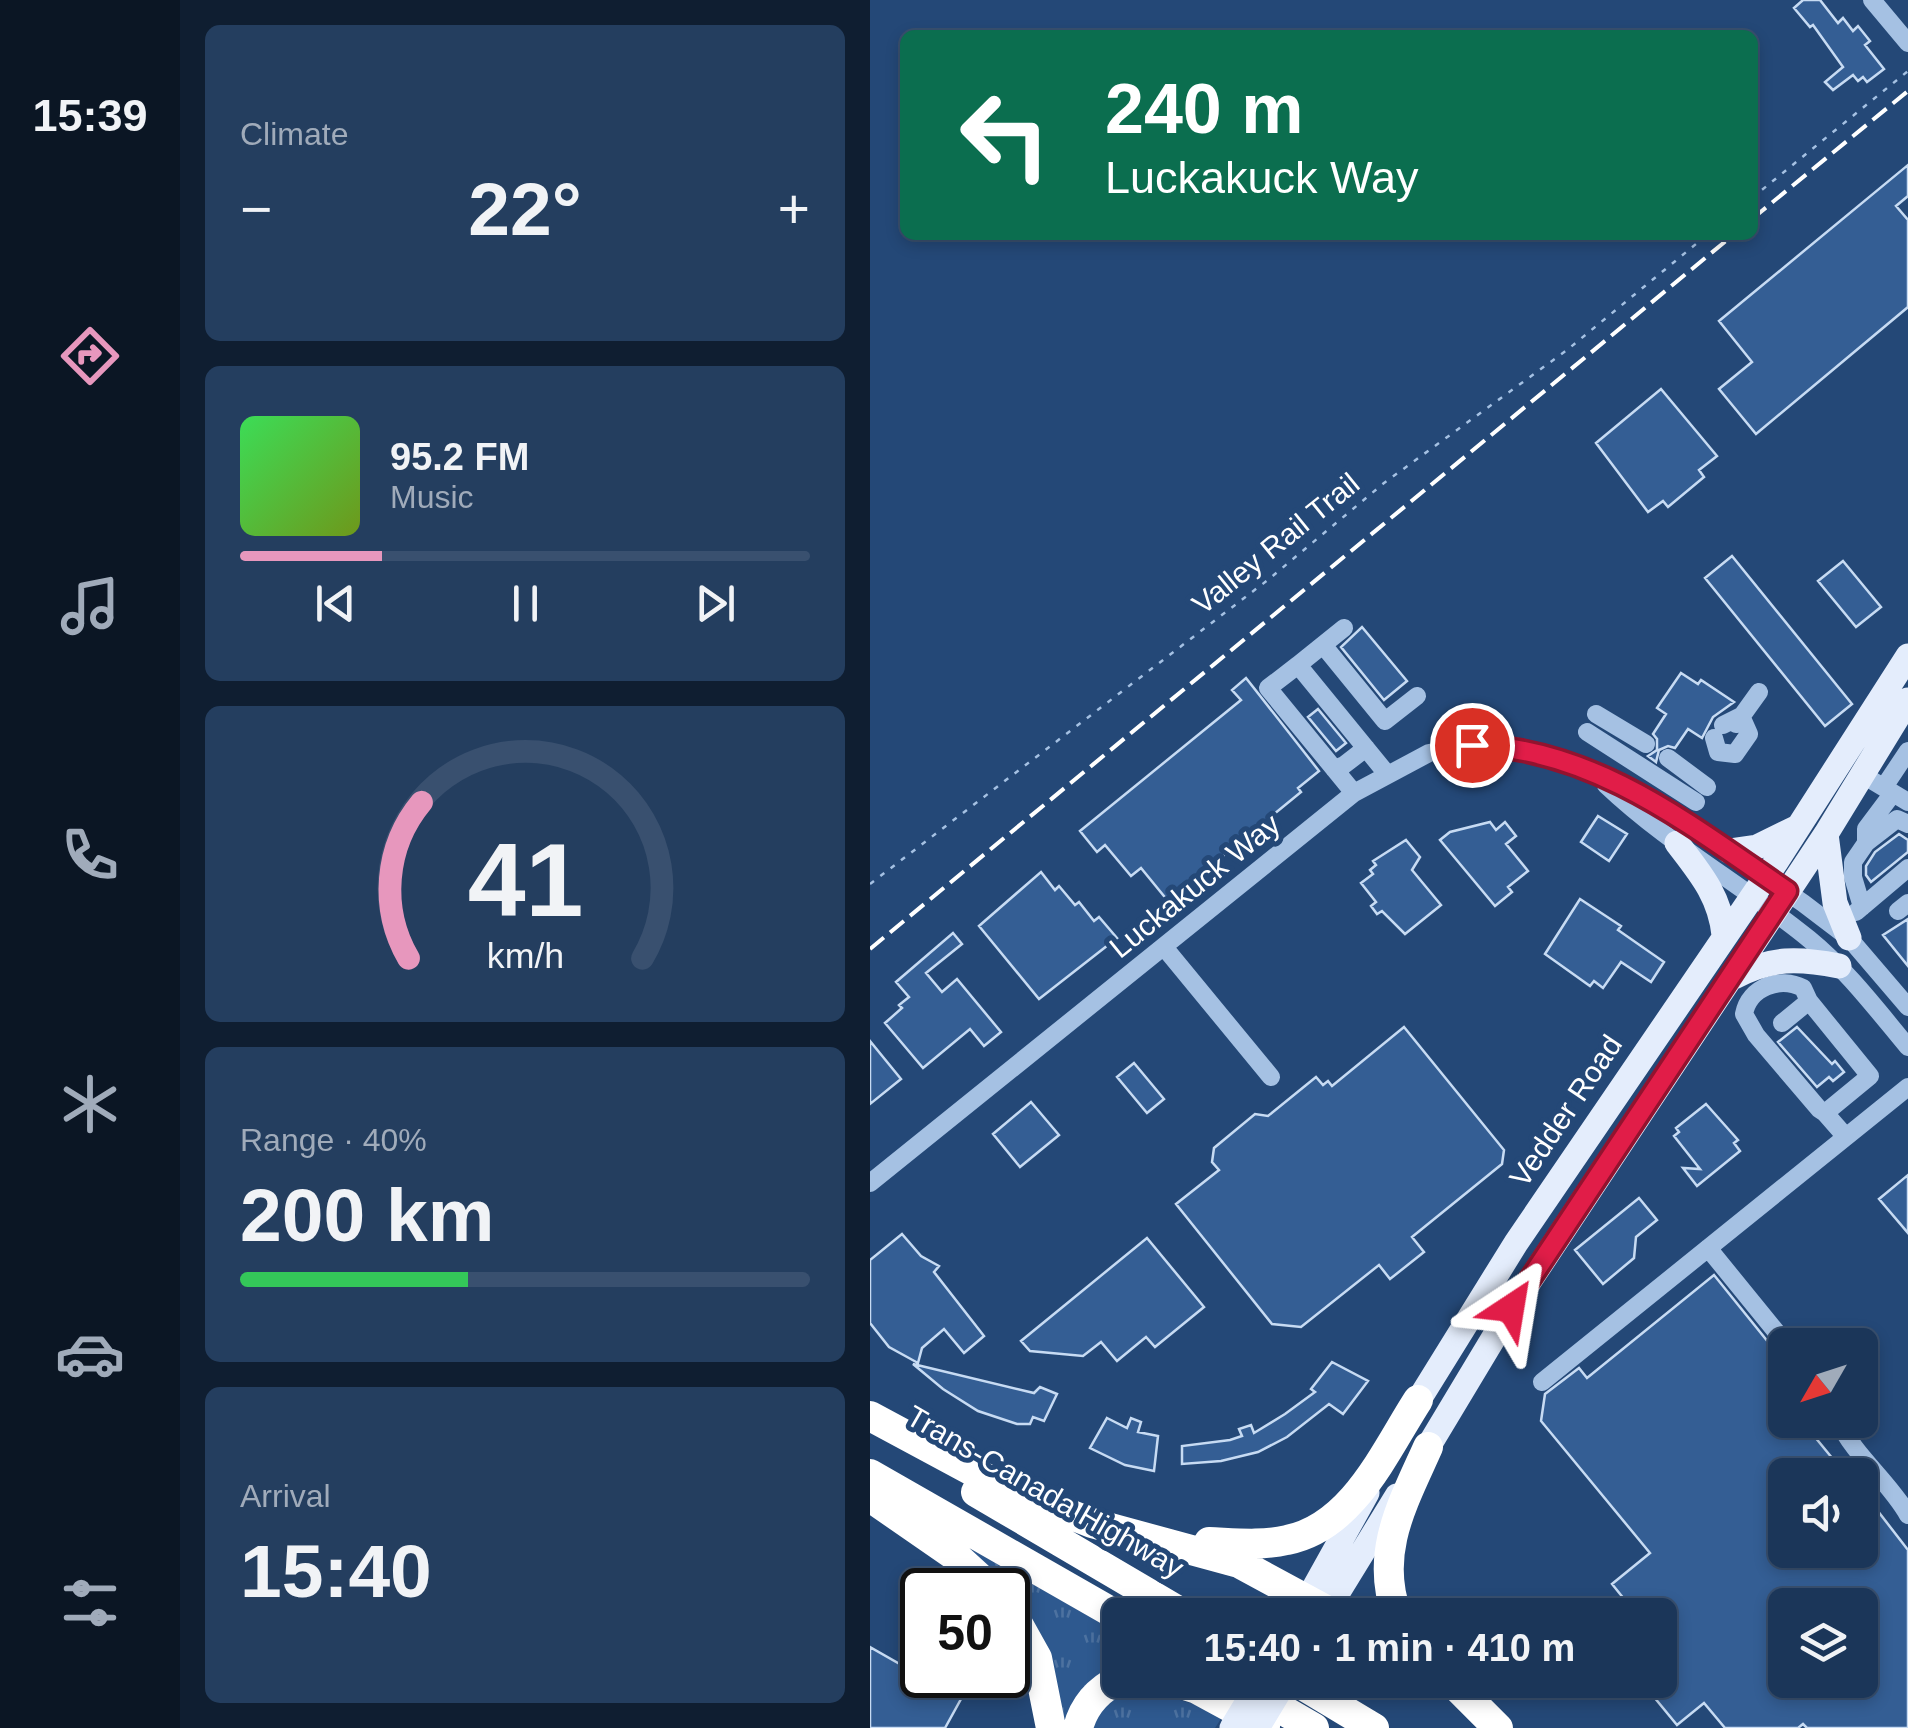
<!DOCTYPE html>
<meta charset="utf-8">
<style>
body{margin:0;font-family:Arial,sans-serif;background:#243e5f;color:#f1f3f6;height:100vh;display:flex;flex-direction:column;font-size:38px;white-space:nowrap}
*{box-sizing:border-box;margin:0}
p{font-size:32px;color:#a0abba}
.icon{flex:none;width:55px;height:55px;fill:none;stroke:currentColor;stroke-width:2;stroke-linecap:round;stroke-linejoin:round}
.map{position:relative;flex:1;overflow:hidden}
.drawer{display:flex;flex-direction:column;gap:25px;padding:25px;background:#0f1e31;width:690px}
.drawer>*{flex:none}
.guide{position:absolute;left:30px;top:30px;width:858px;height:210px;border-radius:15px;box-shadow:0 5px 15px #0003,0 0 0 2px #39506f;background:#0b6e4f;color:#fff;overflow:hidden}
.needle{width:65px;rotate:231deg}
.fabs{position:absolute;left:898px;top:1328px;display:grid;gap:20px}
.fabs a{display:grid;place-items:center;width:110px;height:110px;border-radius:15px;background:#1b3659;box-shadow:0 5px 15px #0003,0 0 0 2px #39506f;font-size:50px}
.speed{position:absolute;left:30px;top:1568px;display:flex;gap:20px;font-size:50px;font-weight:700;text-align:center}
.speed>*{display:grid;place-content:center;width:130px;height:130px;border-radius:50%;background:#1b3659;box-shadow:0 5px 15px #0003,0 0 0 2px #39506f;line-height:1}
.speed .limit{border:5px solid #111;border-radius:15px;background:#fff;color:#111}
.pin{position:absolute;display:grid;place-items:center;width:85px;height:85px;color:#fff;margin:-42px;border:5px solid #fff;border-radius:50%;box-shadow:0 2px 10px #0007}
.me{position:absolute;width:110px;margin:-55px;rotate:33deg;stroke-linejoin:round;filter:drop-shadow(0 0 8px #0008)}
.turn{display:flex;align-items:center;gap:35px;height:210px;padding:0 40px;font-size:45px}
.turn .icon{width:130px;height:130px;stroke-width:2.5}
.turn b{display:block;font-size:70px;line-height:85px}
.big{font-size:75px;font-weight:700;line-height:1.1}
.drawer .tile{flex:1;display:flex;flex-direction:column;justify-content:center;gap:15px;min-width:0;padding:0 35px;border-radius:15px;background:#243e5f}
.drawer .dial{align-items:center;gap:0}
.dial svg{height:260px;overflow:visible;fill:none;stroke:#39506f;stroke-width:7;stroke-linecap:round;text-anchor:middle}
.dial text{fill:#f1f3f6;stroke:none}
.song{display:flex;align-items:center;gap:30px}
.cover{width:120px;height:120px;border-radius:15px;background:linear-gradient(135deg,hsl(130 70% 55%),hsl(80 70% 35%))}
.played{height:10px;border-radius:5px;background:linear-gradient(90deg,#e797bd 25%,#39506f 25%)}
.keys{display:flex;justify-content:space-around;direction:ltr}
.heat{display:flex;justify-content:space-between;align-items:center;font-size:55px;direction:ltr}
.charge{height:15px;border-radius:8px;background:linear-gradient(90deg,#34c759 40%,#39506f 0)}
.trip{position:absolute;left:232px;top:1598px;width:575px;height:100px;border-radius:15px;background:#1b3659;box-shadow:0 5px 15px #0003,0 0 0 2px #39506f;font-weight:700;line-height:100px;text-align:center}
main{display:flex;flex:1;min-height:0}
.tabs{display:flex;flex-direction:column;width:180px;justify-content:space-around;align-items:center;background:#0b1624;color:#a0abba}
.tabs .icon{width:70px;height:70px}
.tabs .on{color:#e797bd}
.tabs b{font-size:45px;color:#f1f3f6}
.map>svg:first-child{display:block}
.grass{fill:url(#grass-tufts)}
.building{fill:#345e94;stroke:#c7dbf3;stroke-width:2.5;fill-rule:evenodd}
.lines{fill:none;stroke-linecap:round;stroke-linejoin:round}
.path{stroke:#a5c1e3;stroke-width:2.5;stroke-dasharray:5 8;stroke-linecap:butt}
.minor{stroke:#a5c1e3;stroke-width:18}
.major{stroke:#e4edfc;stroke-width:25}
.highway{stroke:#fff;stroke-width:30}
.rail{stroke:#fff;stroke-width:4;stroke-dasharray:18 8;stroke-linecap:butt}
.major-bridge{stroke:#e4edfc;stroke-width:25}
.route-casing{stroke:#92132f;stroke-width:25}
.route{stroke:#e11d48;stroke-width:18}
.labels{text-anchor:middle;stroke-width:10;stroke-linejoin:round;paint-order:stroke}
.street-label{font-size:30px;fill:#fff;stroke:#244877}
</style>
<main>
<nav class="tabs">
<b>15:39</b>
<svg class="icon on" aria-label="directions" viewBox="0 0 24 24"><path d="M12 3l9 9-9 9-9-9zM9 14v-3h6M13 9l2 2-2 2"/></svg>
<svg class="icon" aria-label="music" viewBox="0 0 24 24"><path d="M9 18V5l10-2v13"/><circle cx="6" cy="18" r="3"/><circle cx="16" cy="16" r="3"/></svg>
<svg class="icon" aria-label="phone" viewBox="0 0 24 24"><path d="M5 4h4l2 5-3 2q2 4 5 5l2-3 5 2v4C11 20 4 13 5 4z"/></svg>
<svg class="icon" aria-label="climate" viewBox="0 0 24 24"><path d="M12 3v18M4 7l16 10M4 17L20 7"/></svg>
<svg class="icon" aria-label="car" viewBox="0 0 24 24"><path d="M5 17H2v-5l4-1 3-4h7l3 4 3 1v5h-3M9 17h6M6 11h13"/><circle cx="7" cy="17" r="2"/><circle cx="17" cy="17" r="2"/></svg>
<svg class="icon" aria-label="filters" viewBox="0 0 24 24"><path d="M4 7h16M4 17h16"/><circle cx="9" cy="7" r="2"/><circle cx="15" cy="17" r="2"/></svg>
</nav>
<section class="drawer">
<div class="tile"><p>Climate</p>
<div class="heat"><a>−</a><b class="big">22°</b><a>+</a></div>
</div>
<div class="tile">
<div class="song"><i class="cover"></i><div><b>95.2 FM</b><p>Music</p></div></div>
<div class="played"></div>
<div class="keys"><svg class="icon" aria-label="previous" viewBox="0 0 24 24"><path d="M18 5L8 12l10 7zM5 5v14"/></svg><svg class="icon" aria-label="pause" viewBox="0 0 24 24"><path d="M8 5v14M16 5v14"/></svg><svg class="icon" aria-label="next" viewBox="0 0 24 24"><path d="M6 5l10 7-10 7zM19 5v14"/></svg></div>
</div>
<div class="tile dial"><svg viewBox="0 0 100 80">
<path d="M14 69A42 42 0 1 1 86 69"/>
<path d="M14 69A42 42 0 0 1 18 21" stroke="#e797bd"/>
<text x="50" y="56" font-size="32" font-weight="700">41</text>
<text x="50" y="72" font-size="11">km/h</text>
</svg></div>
<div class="tile"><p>Range · 40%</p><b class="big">200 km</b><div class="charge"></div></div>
<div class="tile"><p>Arrival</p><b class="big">15:40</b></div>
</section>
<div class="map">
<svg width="1038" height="1728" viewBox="0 0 1038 1728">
<defs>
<pattern id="grass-tufts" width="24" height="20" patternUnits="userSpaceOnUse" patternTransform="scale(2.5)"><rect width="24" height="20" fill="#2e598f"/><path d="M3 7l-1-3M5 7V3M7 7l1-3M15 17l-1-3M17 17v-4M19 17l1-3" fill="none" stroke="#4d72a0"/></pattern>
</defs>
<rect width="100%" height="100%" fill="#244877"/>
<!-- grass -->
<path class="grass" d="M69,1531L250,1634V1674L192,1728L173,1657Z
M272,1689L323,1704L352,1717L345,1728H220C235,1705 244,1694 272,1689Z"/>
<!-- building -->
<path class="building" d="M933,0H950L968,23L973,18L983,31L988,26L1000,41L995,45L1014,69L997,82L993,77L988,81L983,75L963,90L955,82L973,67L943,25L940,27L924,8Z
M1038,165V196L1026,206L1038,220V307L886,434L849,389L882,362L849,321Z
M791,389L847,456L829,470L834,477L798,507L793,501L778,512L726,443Z
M862,556L982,704L955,726L835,578Z
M973,561L1011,607L986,627L948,581Z
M492,627L537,681L514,700L471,647Z
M811,673L828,684L831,680L864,702L843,717L832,738L818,729L805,748L798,746L789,750L786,762L778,756L787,750V739L783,734L796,714L787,708Z
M376,678L449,771L428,788L431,792L298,901L271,868L261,876L235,845L227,852L210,831L371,700L362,690Z
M448,709L476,743L466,751L438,717Z
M728,816L757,834L739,861L711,842Z
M620,822L626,830L635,822L646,836L636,844L658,871L638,887L642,892L625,906L570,840L580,832Z
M1029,834L1038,840V852L1001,882L996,875V866L1005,852Z
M536,840L550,857L542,870L571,905L535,934L512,911L507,914L501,906L506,902L491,883L503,874L500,870L506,865L503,861Z
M171,872L185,890L189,886L205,905L209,902L224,921L229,917L247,938L169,999L109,926Z
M710,899L751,926L748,930L794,962L781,982L751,962L733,988L724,981L720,986L675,954Z
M1038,919V966L1013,935Z
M83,933L92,944L56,973L72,992L87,979L131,1032L114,1046L100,1029L53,1068L15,1023L32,1008L29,1005L39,997L26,982Z
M534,1027L634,1150L632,1164L542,1237L554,1252L520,1279L509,1265L431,1327L402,1324L306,1204L349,1170L342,1162L344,1148L385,1114L398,1116L446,1077L453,1085L458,1081L462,1086Z
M927,1027L962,1064L965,1061L974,1072L963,1081L959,1077L947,1087L908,1042Z
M0,1041L31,1079L0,1104Z
M264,1063L294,1099L277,1113L247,1077Z
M161,1102L189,1135L150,1167L123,1134Z
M836,1104L868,1140L864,1143L870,1151L827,1186L813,1168L830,1169L804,1136L809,1132L806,1128Z
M1038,1175V1233L1009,1199Z
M769,1198L787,1220L766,1237L764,1258L733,1284L705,1250Z
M32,1234L51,1256L69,1266L64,1272L114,1336L94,1353L74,1329L52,1348L48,1363L19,1347L0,1323V1260Z
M277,1238L334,1307L285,1347L276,1337L247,1361L231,1342L213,1356L160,1351L151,1341Z
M844,1275L907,1353L915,1357V1420H931L976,1475H915V1550H990V1488L1038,1550V1728H937L933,1724L928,1728H855L834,1703L807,1725L770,1680H790V1615H767L742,1584L780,1553L671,1421L675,1394L709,1368L717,1378ZM915,1605H990V1680H915Z
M462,1362L498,1381L473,1414L459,1404L417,1437L388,1452L351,1461L312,1464V1446L360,1440L372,1436L369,1429L381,1425L384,1433L415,1414L445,1392L441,1389Z
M43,1364L164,1393L170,1387L187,1394L174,1421L163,1417L160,1424H147L108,1411L73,1389Z
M237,1418L257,1428L261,1418L271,1422L268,1432L288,1436L284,1471L255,1465L220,1448Z
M0,1647L91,1699L75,1728H0Z"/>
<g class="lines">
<!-- path -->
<path class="path" d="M882,198L1038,71
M0,884L399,579L514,483L697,350L837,235"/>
<!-- minor -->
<path class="minor" d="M1002,0L1038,43
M474,628L428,665L517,774
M453,645L515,721L547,696
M428,665L398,688L484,793
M726,714L776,744
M866,724L889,692
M717,732L826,802
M844,738L848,752L865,754L879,734L871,716L853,725
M798,758L837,787
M464,769L474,765L496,748
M993,775L1038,802
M736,785C798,844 873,885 939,939C977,970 1007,1010 1038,1047
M1014,787L1038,751
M996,843L1027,819L1038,824
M992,907L983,877V862L996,843V829L1023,793
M1028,911L1038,903
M986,912L1038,868
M294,947L401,1077
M939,1001L933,988C910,976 879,987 874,1014L886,1035L949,1109L955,1113
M912,1023L939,1001L1000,1076L955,1113L976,1137
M0,1183L484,793L559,753L602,745L644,746L689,759L785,801L933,903L979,938L1038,1007
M838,1248L917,1345
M672,1382L1038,1087
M968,1420C984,1456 1019,1481 1038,1515"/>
<!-- major -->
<path class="major" d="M956,834L965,903L979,938
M807,843C830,873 850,896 854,935
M859,851L887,847L928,827
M864,977C901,957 929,958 969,966
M540,1414L646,1243L906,862L1038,656
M549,1462L641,1309L956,834L1038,700
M429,1615L497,1493
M454,1615L527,1496"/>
<!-- highway -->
<path class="highway" d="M0,1416L121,1481L179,1506L222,1523L369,1563L465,1615
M0,1474L250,1617
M106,1492L315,1615
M0,1497L88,1558L123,1590
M339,1542C365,1543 391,1546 417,1540C483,1527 515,1451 548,1400
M138,1606L167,1658L181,1728
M527,1615C504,1553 533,1503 558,1447
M299,1680L327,1689L395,1726
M361,1680L444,1728
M424,1680L504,1728
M580,1680L628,1728
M208,1728C214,1705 229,1689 250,1679"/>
<!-- rail -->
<path class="rail" d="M882,219L1038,91
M0,949L863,235"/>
<!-- major-bridge -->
<path class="major-bridge" d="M362,1728L391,1680
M387,1728L416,1680"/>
</g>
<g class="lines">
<!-- route casing -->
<g class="route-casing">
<path id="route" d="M602,745C724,748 820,825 917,891L641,1308"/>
</g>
<!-- route -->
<use href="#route" class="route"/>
</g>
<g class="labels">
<!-- street labels -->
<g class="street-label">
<text transform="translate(406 544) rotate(-39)" y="10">Valley Rail Trail</text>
<text transform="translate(325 886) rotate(-39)" y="10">Luckakuck Way</text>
<text transform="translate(696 1111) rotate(-56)" y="10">Vedder Road</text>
<text transform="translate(175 1492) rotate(30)" y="10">Trans-Canada Highway</text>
</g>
</g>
</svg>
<div class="fabs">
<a><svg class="needle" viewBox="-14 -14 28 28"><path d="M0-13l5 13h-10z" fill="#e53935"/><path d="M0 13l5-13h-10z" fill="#a0abba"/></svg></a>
<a><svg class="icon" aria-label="sound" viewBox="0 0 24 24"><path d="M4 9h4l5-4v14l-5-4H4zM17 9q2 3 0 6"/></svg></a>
<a><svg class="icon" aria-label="layers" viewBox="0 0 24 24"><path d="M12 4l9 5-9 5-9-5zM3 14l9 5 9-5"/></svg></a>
</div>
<div class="speed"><div class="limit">50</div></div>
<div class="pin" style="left:602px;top:745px;background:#d93025"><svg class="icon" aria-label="arrive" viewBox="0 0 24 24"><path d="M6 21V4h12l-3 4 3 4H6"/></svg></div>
<svg class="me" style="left:641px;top:1308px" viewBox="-20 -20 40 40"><path d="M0-17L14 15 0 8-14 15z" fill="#e11d48" stroke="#fff" stroke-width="4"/></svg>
<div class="trip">15:40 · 1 min · 410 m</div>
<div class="guide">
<div class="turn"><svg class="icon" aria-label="left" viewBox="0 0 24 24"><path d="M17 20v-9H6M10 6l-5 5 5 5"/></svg><div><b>240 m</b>Luckakuck Way</div></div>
</div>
</div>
</main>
